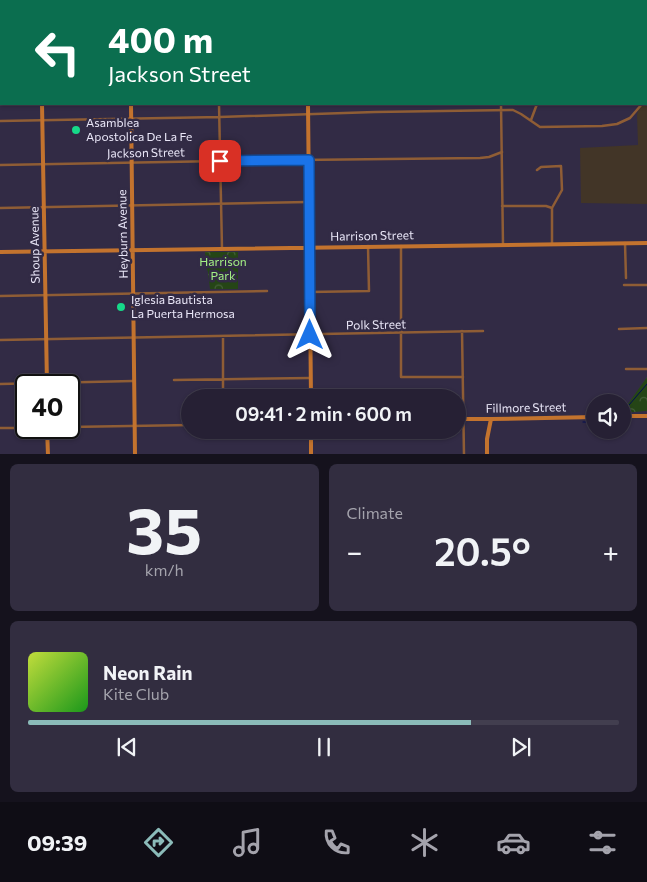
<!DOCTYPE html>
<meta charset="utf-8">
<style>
body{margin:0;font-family:Commissioner,sans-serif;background:#322d40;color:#f1f3f6;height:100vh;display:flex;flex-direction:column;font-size:19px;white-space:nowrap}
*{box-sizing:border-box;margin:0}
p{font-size:16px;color:#a4a3ac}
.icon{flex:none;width:28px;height:28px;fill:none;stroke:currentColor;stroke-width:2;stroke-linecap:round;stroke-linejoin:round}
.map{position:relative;height:454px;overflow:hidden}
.sheet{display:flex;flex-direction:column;gap:10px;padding:10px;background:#15121d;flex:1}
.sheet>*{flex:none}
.guide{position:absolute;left:0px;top:0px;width:648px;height:105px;box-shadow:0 1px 4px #0004,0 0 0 1px #423e4f;background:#0b6e4f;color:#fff;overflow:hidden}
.buttons{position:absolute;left:586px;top:394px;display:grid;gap:10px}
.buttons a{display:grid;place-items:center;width:45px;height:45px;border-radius:50%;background:#262034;box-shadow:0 1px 4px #0004,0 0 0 1px #423e4f;font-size:25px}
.speed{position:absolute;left:15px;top:374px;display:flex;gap:10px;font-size:25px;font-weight:700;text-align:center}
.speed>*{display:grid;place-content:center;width:65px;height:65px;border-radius:50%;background:#262034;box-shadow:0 1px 4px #0004,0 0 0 1px #423e4f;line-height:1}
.speed .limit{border:2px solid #111;border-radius:8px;background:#fff;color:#111}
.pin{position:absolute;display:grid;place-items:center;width:42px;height:42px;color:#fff;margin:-21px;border-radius:10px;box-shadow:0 2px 8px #0006}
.me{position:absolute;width:55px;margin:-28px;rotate:0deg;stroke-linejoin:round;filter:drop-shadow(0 0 4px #0008)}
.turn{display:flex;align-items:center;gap:18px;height:105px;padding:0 25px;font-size:22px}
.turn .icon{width:65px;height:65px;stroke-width:2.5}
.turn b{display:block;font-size:35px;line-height:42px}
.big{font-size:38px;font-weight:600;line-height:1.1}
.sheet .tile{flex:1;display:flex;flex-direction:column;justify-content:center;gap:8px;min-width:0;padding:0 18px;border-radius:8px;background:#322d40}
.sheet .dial{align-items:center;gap:0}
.dial b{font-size:65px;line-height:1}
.song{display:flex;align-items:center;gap:15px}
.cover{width:60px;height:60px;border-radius:8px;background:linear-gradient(135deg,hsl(70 70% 55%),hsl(120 70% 35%))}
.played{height:5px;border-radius:2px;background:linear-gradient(90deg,#8bbbb9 75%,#423e4f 75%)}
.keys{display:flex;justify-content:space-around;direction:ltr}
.heat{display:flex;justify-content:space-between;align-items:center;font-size:28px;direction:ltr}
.sheet .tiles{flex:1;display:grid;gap:10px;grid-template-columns:1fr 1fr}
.tile:last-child{grid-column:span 2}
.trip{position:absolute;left:181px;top:389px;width:285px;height:50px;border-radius:25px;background:#262034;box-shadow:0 1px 4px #0004,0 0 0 1px #423e4f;font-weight:600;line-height:50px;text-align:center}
.tab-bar{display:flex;height:80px;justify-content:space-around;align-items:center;background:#0f0d15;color:#a4a3ac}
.tab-bar .icon{width:35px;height:35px}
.tab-bar .selected{color:#8bbbb9}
.tab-bar b{font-size:22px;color:#f1f3f6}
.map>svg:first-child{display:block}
.commercial{fill:#423527}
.park{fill:url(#park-crowns)}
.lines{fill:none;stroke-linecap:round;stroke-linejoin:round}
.stream{stroke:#000c55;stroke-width:1}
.street{stroke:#8f5d35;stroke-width:2.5}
.secondary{stroke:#c3732e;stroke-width:4}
.route-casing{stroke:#114b97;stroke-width:12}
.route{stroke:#1a73e8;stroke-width:9}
.poi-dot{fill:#16d989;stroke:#322b45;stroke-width:2}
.labels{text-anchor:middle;stroke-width:5;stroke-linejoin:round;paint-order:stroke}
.poi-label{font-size:12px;fill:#eae7f8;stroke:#322b45;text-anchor:start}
.street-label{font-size:12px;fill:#eae7f8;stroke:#322b45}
.park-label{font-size:12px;fill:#a4f185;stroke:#322b45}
</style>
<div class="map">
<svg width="647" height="455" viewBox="0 0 647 455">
<defs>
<pattern id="park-crowns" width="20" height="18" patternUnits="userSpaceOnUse" patternTransform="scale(1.25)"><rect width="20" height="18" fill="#254516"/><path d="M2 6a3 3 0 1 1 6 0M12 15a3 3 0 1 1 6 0" fill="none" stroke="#456039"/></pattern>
</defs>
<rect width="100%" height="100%" fill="#322b45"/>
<!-- commercial -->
<path class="commercial" d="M636,0H647V204L581,203L580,148L638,145L637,115L640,104H646V1H636Z"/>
<!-- park -->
<path class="park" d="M205,252H238V289H210L208,272L206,267Z
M647,377V411H645L624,413L623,411Z"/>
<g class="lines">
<!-- stream -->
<path class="stream" d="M623,412L647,384
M583,422H595"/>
<!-- street -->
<path class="street" d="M217,0V1
M414,0V1
M466,0V1
M507,1V0
M598,1V0
M0,33H1
M646,50H647
M0,77H1
M646,99H647
M219,104L222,249
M501,104L503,245
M531,120L537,104
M0,121L220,117L375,112L513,110L521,114L540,127L602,126L617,124L630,118L642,104
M0,165L221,161L480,158L489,157L502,152
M537,170L541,167L561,166L562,190L552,208V244
M502,206H546L552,208
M0,208L308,202
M625,243L626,278
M401,246V377H463
M624,285H647
M310,292L369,291L368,246
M0,296L267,291
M619,329L647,328
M462,331L464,455
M0,340L483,331
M626,369H647
M174,380L310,378
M0,384L133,381
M223,398V336
M69,427L190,425
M0,428H54"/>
<!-- secondary -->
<path class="secondary" d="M42,0V1
M129,0V1
M307,0V1
M42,104L47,385
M131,104L135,455
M308,104L311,398
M0,252L647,243
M622,416H647
M458,419H491L595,417
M47,428L48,455
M311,430V455
M487,455V439L491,419"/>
</g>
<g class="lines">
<!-- route casing -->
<g class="route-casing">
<path id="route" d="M220,161L309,160L310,335"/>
</g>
<!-- route -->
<use href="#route" class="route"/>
</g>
<!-- markers -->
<g class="poi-dot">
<circle cx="76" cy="130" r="5"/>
<circle cx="121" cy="307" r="5"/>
</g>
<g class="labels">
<!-- poi labels -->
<g class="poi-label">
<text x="86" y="127">Asamblea<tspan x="86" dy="14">Apostolica De La Fe</tspan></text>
<text x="131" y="304">Iglesia Bautista<tspan x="131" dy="14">La Puerta Hermosa</tspan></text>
</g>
<!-- street labels -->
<g class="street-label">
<text transform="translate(146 153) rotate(-1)" y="4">Jackson Street</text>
<text transform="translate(123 234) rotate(-91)" y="4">Heyburn Avenue</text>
<text transform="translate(372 236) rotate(-1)" y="4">Harrison Street</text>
<text transform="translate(35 245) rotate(-91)" y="4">Shoup Avenue</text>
<text transform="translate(376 325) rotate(-1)" y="4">Polk Street</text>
<text transform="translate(526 408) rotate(-1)" y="4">Fillmore Street</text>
</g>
<!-- park labels -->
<g class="park-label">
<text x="223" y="266">Harrison<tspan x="223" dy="14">Park</tspan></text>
</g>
</g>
</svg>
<div class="buttons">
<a><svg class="icon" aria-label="sound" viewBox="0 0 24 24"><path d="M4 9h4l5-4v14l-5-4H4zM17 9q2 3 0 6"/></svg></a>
</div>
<div class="speed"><div class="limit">40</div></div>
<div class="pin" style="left:220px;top:161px;background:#d93025"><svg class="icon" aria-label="arrive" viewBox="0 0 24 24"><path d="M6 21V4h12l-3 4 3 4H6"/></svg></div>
<svg class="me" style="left:310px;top:335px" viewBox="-20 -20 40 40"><path d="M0-17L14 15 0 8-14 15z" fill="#1a73e8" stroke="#fff" stroke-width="4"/></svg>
<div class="trip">09:41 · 2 min · 600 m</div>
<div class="guide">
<div class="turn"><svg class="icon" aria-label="left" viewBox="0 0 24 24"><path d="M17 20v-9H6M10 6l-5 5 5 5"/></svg><div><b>400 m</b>Jackson Street</div></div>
</div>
</div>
<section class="sheet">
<div class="tiles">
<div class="tile dial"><b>35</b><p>km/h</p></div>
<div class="tile"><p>Climate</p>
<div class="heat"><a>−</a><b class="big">20.5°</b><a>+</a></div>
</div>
<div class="tile">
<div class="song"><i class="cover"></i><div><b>Neon Rain</b><p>Kite Club</p></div></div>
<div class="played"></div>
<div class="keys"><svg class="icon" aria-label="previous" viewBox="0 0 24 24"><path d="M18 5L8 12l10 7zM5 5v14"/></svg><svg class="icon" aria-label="pause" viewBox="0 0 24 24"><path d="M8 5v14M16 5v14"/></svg><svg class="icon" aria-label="next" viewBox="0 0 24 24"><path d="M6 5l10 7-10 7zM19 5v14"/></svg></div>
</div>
</div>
</section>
<nav class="tab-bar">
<b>09:39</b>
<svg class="icon selected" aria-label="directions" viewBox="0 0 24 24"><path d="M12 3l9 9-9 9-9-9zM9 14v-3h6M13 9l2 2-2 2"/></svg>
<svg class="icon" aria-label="music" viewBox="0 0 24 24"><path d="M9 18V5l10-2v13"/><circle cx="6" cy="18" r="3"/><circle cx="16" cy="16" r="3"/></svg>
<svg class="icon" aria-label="phone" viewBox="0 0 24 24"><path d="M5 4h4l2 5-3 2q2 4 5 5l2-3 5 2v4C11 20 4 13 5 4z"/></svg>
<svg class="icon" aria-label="climate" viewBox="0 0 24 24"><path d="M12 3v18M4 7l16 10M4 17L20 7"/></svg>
<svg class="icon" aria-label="car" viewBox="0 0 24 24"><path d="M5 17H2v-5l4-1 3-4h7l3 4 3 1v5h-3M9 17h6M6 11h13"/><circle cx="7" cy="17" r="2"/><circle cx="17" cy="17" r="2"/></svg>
<svg class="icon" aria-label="filters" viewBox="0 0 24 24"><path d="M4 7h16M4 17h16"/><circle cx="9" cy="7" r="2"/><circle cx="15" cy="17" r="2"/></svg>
</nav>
